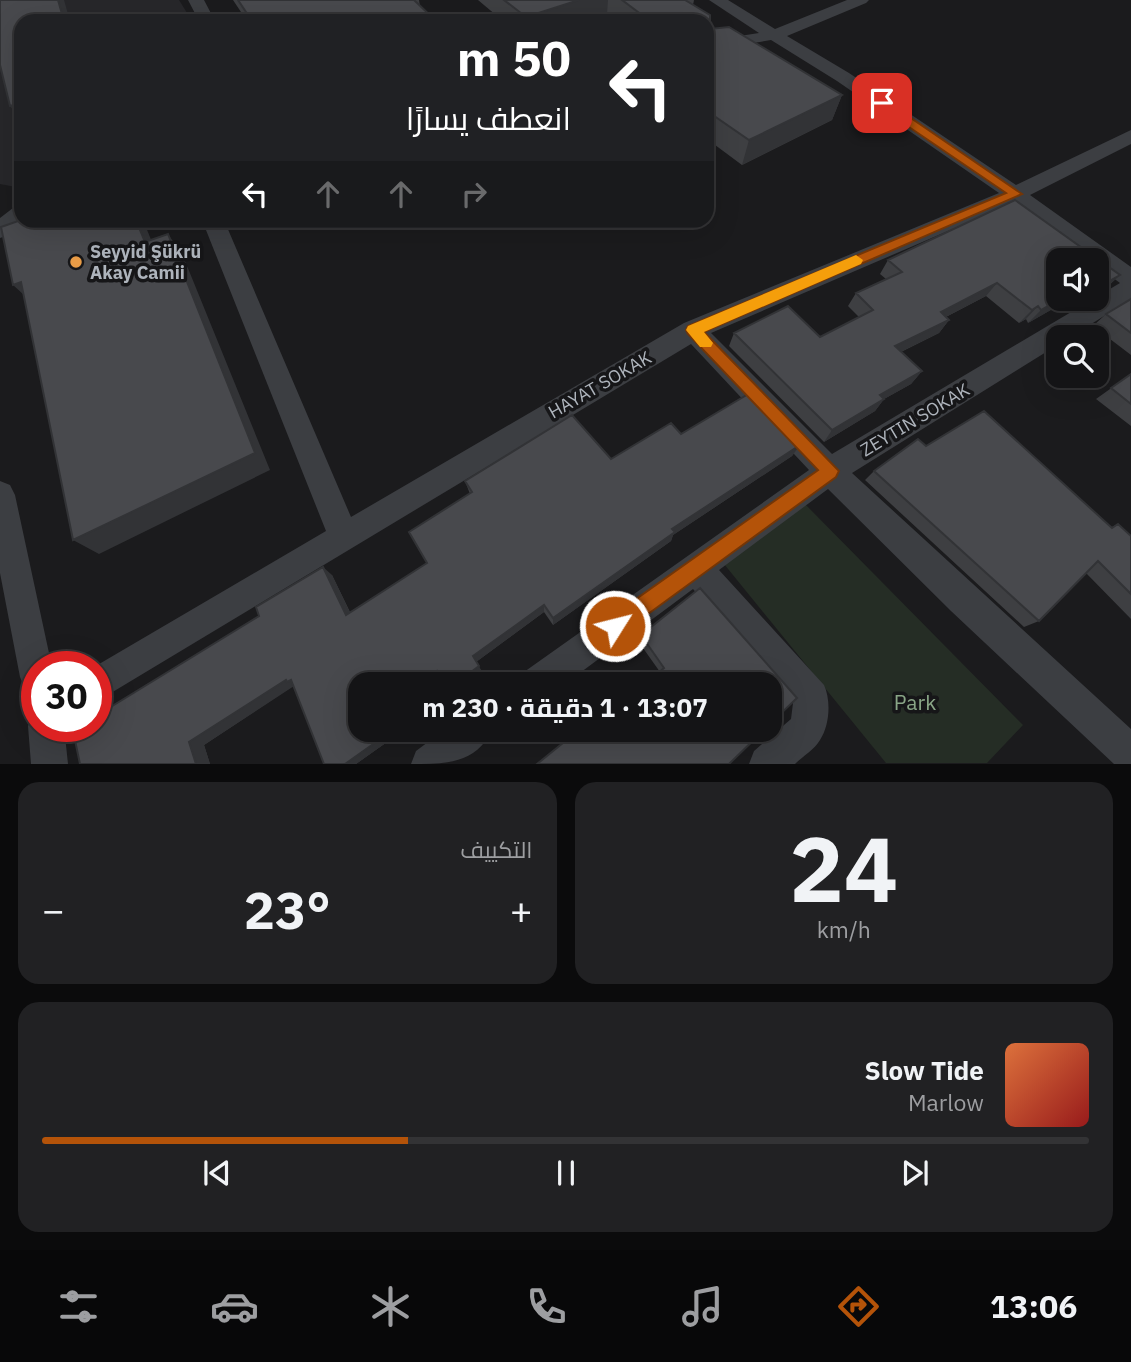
<!DOCTYPE html>
<html lang="ar">
<meta charset="utf-8">
<style>
body{margin:0;font-family:"IBM Plex Sans",Cairo,sans-serif;background:#212123;color:#f1f3f6;direction:rtl;height:100vh;display:flex;flex-direction:column;font-size:26px;white-space:nowrap}
*{box-sizing:border-box;margin:0}
p{font-size:23px;color:#9d9ea1}
.icon{flex:none;width:38px;height:38px;fill:none;stroke:currentColor;stroke-width:2;stroke-linecap:round;stroke-linejoin:round}
.map{position:relative;height:764px;overflow:hidden;direction:ltr}
.sheet{display:flex;flex-direction:column;gap:18px;padding:18px;background:#0b0b0c;flex:1}
.sheet>*{flex:none}
.guide{position:absolute;left:14px;top:14px;width:700px;height:214px;border-radius:21px;box-shadow:0 7px 28px #0002,0 0 0 2px #333335;direction:rtl;background:#202124;color:#fff;overflow:hidden}
.buttons{position:absolute;left:1046px;top:248px;display:grid;gap:14px}
.buttons a{display:grid;place-items:center;width:63px;height:63px;border-radius:14px;background:#141416;box-shadow:0 7px 28px #0002,0 0 0 2px #333335;font-size:35px}
.speed{position:absolute;left:21px;top:651px;display:flex;gap:14px;font-size:35px;font-weight:700;text-align:center}
.speed>*{display:grid;place-content:center;width:91px;height:91px;border-radius:50%;background:#141416;box-shadow:0 7px 28px #0002,0 0 0 2px #333335;line-height:1}
.speed .limit{border:10px solid #d22;background:#fff;color:#111}
.pin{position:absolute;display:grid;place-items:center;width:60px;height:60px;color:#fff;margin:-30px;border-radius:14px;box-shadow:0 4px 10px #0006}
.me{position:absolute;width:77px;margin:-38px;rotate:54deg;stroke-linejoin:round;filter:drop-shadow(0 0 5px #0008)}
.turn{display:flex;align-items:center;gap:24px;height:147px;padding:0 28px;font-size:32px}
.turn .icon{width:91px;height:91px;stroke-width:2.5}
.turn b{display:block;font-size:49px;line-height:60px}
.lanes{display:flex;align-items:center;height:66px;padding:0 28px;background:#0003;justify-content:center;gap:35px;direction:ltr}
.lanes .off{opacity:.35}
.big{font-size:52px;font-weight:700;line-height:1.1}
.sheet .card{flex:1;display:flex;flex-direction:column;justify-content:center;gap:10px;min-width:0;padding:0 24px;border-radius:21px;background:#212123}
.sheet .dial{align-items:center;gap:0}
.dial b{font-size:91px;line-height:1}
.song{display:flex;align-items:center;gap:21px}
.cover{width:84px;height:84px;border-radius:10px;background:linear-gradient(135deg,hsl(20 70% 55%),hsl(0 70% 35%))}
.played{height:7px;border-radius:4px;background:linear-gradient(90deg,#b45309 35%,#333335 35%)}
.keys{display:flex;justify-content:space-around;direction:ltr}
.heat{display:flex;justify-content:space-between;align-items:center;font-size:38px;direction:ltr}
.sheet .tiles{flex:1;display:grid;gap:18px;grid-template-columns:1fr 1fr}
.card:last-child{grid-column:span 2}
.trip{position:absolute;left:348px;top:672px;width:434px;height:70px;border-radius:21px;background:#141416;box-shadow:0 7px 28px #0002,0 0 0 2px #333335;font-weight:700;line-height:70px;text-align:center;direction:rtl}
.tab-bar{display:flex;height:112px;justify-content:space-around;align-items:center;background:#080809;color:#9d9ea1}
.tab-bar .icon{width:49px;height:49px}
.tab-bar .current{color:#b45309}
.tab-bar b{font-size:32px;color:#f1f3f6}
.map>svg:first-child{display:block}
.built{fill:#27272a}
.green{fill:#252d25}
.lines{fill:none;stroke-linecap:round;stroke-linejoin:round}
.minor{fill:#3c3e42;fill-rule:evenodd}
.wall{fill:#3e3f42}
.shaded-wall{fill:#323336}
.building{fill:#48494d;stroke:#323336;stroke-width:2}
.route{fill:#b45309;stroke:#753606;stroke-width:2}
.slow{fill:#f59e0b}
.poi-dot{fill:#e99c47;stroke:#161618;stroke-width:2.5}
.labels{text-anchor:middle;stroke-width:7;stroke-linejoin:round;paint-order:stroke}
.poi-label{font-size:18px;font-weight:bold;fill:#aeb4bc;stroke:#161618;text-anchor:start}
.street-label{font-size:18px;fill:#aeb4bc;stroke:#161618}
.near-park-label{font-size:21px;fill:#89a586;stroke:#161618}
</style>
<div class="map">
<svg width="1131" height="764" viewBox="0 0 1131 764">
<rect width="100%" height="100%" fill="#1b1b1d"/>
<!-- built -->
<path class="built" d="M0,0H179L192,21H21V188L0,184Z"/>
<!-- green -->
<path class="green" d="M803,502L1023,725L987,763H886L724,564Z"/>
<g class="lines">
<!-- minor -->
<path class="minor" d="M188,0H204L215,21H199Z
M709,0H728L775,29L847,0H869L866,3L787,36L849,73L1016,185L1131,130V144L1030,195L1131,267V299L1069,338H1059V344L852,473L1131,729V764H1114L951,611L828,489L719,570L824,685C831,700 830,725 820,740C815,749 803,756 795,764H749L754,751L791,719L793,703L693,589L565,684H519L524,672L809,470L691,344L96,702V667H94L326,531L202,220H224L351,517L684,323L999,193L837,81L771,40L707,51V41L759,33ZM1013,203L1090,261H1097V266L1120,283L832,454L711,333Z
M21,206V220H26L8,235L0,238V218L13,208Z
M0,481L10,485L15,495L52,667H37V694L25,689L20,677L0,573Z
M37,712V726H64L68,764H31L28,726L33,713Z
M444,730H492C476,764 445,764 411,764L416,751Z"/>
</g>
<!-- wall -->
<path class="wall" d="M233,0H419L420,6L436,21H247Z
M478,0H694L693,5L710,15V29L729,27L842,95L832,120L742,165L707,139V21H616L607,14L588,21H503Z
M1015,200L1120,275L1106,288L1097,293V261H1059V299H1087L1071,309L1063,303L1028,323L1026,319L1019,323L986,296L946,317L949,320L939,333L901,352L922,371L911,384L884,399L875,411L824,442L729,346L734,333L788,306L820,337L859,317L848,306L856,293L886,279L880,274L888,260Z
M1131,299V355L1093,326L1106,314Z
M1131,374V426L1096,399Z
M681,434L800,445L792,456L673,535L671,541L553,625L544,612L476,662L482,672L441,677L430,684H360L404,730L356,764H324L293,686L204,745L210,764H80L332,575L350,612L427,563L470,494L465,481L611,459Z
M926,446L1112,527L1118,524L1131,536V619L1086,573L1039,621L1024,627L865,480L874,471Z
M641,635L770,724L660,672L638,641Z"/>
<!-- shaded-wall -->
<path class="shaded-wall" d="M58,0H64L70,21H64Z
M579,0H608L607,14L588,21H526V17Z
M842,95L832,120L742,165L749,140Z
M21,103V120L10,106Z
M136,220H143L161,264L145,242Z
M168,234L183,256L270,470L99,554L73,540Z
M1120,275L1106,288L1097,293V288Z
M21,282L36,306L13,285Z
M997,283L986,296L930,325L941,312Z
M1060,299H1067L1063,303L1028,323L1041,310Z
M1081,299H1087L1071,309Z
M1038,306L1026,319L1019,323L1032,310Z
M949,320L939,333L886,359L895,346Z
M922,371L911,384L884,399L875,411L824,442L832,430L880,395Z
M800,445L792,456L673,535L671,541L553,625V618L672,529Z
M323,567L332,575L354,621L346,615Z
M544,605V612L476,662L473,656Z
M479,666L482,672L465,684H455Z
M437,671L442,676L430,684H418Z
M286,680H291L294,686L204,745L210,764H196L189,742Z
M393,730H404L356,764H345Z"/>
<!-- building -->
<path class="building" d="M0,0H58L64,21H21V103L10,106L0,65Z
M238,0H414L436,21H252Z
M504,0H579L526,17Z
M622,0H685L710,15V29L729,27L842,95L749,140L707,111V21H650Z
M1015,200L1120,275L1097,288V261H1059V299H1060L1041,310L1038,306L1032,310L997,283L941,312L949,320L895,346L922,371L880,395L884,399L832,430L734,333L788,306L820,337L873,310L856,293L902,272L888,260Z
M21,220H136L145,242L168,234L255,453L73,540L21,282L13,285L1,227Z
M1131,299V333L1106,314Z
M1131,374V404L1111,388Z
M750,393L800,445L672,529L675,532L553,618L544,605L473,656L479,666L455,684H445L437,671L418,684H360V730H393L345,764H324L291,680L287,682L286,680L189,742L196,764H80L73,731L80,726H96V716L259,616L256,607L323,567L346,615L427,563L409,532L472,492L465,481L572,415L611,459L671,423L681,434Z
M984,411L1112,528L1118,524L1131,536V594L1098,561L1039,621L874,471L918,439L926,446Z
M700,588L797,698L770,724V684H645L664,668L641,635Z
M579,730H583L586,735L592,730H764L729,764H537Z"/>
<!-- route -->
<path class="route" d="M878,101H886L1022,194L704,332L839,471L836,477L622,633L615,636L608,633L605,626L608,619L818,470L688,334L686,330L688,326L1006,193L878,106Z"/>
<!-- slow -->
<path class="slow" d="M856,255L863,260L861,264L704,332L713,343L711,347H700L686,330L688,326Z"/>
<!-- markers -->
<circle class="poi-dot" cx="76" cy="262" r="7"/>
<g class="labels">
<!-- poi labels -->
<g class="poi-label">
<text x="90" y="258">Seyyid Şükrü<tspan x="90" dy="21">Akay Camii</tspan></text>
</g>
<!-- street labels -->
<g class="street-label">
<text transform="translate(600 385) rotate(-30)" y="6">HAYAT SOKAK</text>
<text transform="translate(915 420) rotate(-31)" y="6">ZEYTIN SOKAK</text>
</g>
<!-- near-park labels -->
<g class="near-park-label">
<text x="915" y="710">Park</text>
</g>
</g>
</svg>
<div class="buttons">
<a><svg class="icon" aria-label="sound" viewBox="0 0 24 24"><path d="M4 9h4l5-4v14l-5-4H4zM17 9q2 3 0 6"/></svg></a>
<a><svg class="icon" aria-label="search" viewBox="0 0 24 24"><circle cx="10" cy="10" r="6"/><path d="M15 15l6 6"/></svg></a>
</div>
<div class="speed"><div class="limit">30</div></div>
<div class="pin" style="left:882px;top:103px;background:#d93025"><svg class="icon" aria-label="arrive" viewBox="0 0 24 24"><path d="M6 21V4h12l-3 4 3 4H6"/></svg></div>
<svg class="me" style="left:615px;top:626px" viewBox="-20 -20 40 40"><circle r="17" fill="#b45309" stroke="#fff" stroke-width="3"/><path d="M0-11L8 9 0 5-8 9z" fill="#fff"/></svg>
<div class="trip">13:07 · 1 دقيقة · 230 m</div>
<div class="guide">
<div class="turn"><svg class="icon" aria-label="left" viewBox="0 0 24 24"><path d="M17 20v-9H6M10 6l-5 5 5 5"/></svg><div><b>50 m</b>انعطف يسارًا</div></div>
<div class="lanes"><svg class="icon" aria-label="left" viewBox="0 0 24 24"><path d="M17 20v-9H6M10 6l-5 5 5 5"/></svg><svg class="icon off" aria-label="ahead" viewBox="0 0 24 24"><path d="M12 20V5M6 11l6-6 6 6"/></svg><svg class="icon off" aria-label="ahead" viewBox="0 0 24 24"><path d="M12 20V5M6 11l6-6 6 6"/></svg><svg class="icon off" aria-label="right" viewBox="0 0 24 24"><path d="M7 20v-9h11M14 6l5 5-5 5"/></svg></div>
</div>
</div>
<section class="sheet">
<div class="tiles">
<div class="card dial"><b>24</b><p>km/h</p></div>
<div class="card"><p>التكييف</p>
<div class="heat"><a>−</a><b class="big">23°</b><a>+</a></div>
</div>
<div class="card">
<div class="song"><i class="cover"></i><div><b>Slow Tide</b><p>Marlow</p></div></div>
<div class="played"></div>
<div class="keys"><svg class="icon" aria-label="previous" viewBox="0 0 24 24"><path d="M18 5L8 12l10 7zM5 5v14"/></svg><svg class="icon" aria-label="pause" viewBox="0 0 24 24"><path d="M8 5v14M16 5v14"/></svg><svg class="icon" aria-label="next" viewBox="0 0 24 24"><path d="M6 5l10 7-10 7zM19 5v14"/></svg></div>
</div>
</div>
</section>
<nav class="tab-bar">
<b>13:06</b>
<svg class="icon current" aria-label="directions" viewBox="0 0 24 24"><path d="M12 3l9 9-9 9-9-9zM9 14v-3h6M13 9l2 2-2 2"/></svg>
<svg class="icon" aria-label="music" viewBox="0 0 24 24"><path d="M9 18V5l10-2v13"/><circle cx="6" cy="18" r="3"/><circle cx="16" cy="16" r="3"/></svg>
<svg class="icon" aria-label="phone" viewBox="0 0 24 24"><path d="M5 4h4l2 5-3 2q2 4 5 5l2-3 5 2v4C11 20 4 13 5 4z"/></svg>
<svg class="icon" aria-label="climate" viewBox="0 0 24 24"><path d="M12 3v18M4 7l16 10M4 17L20 7"/></svg>
<svg class="icon" aria-label="car" viewBox="0 0 24 24"><path d="M5 17H2v-5l4-1 3-4h7l3 4 3 1v5h-3M9 17h6M6 11h13"/><circle cx="7" cy="17" r="2"/><circle cx="17" cy="17" r="2"/></svg>
<svg class="icon" aria-label="filters" viewBox="0 0 24 24"><path d="M4 7h16M4 17h16"/><circle cx="9" cy="7" r="2"/><circle cx="15" cy="17" r="2"/></svg>
</nav>
